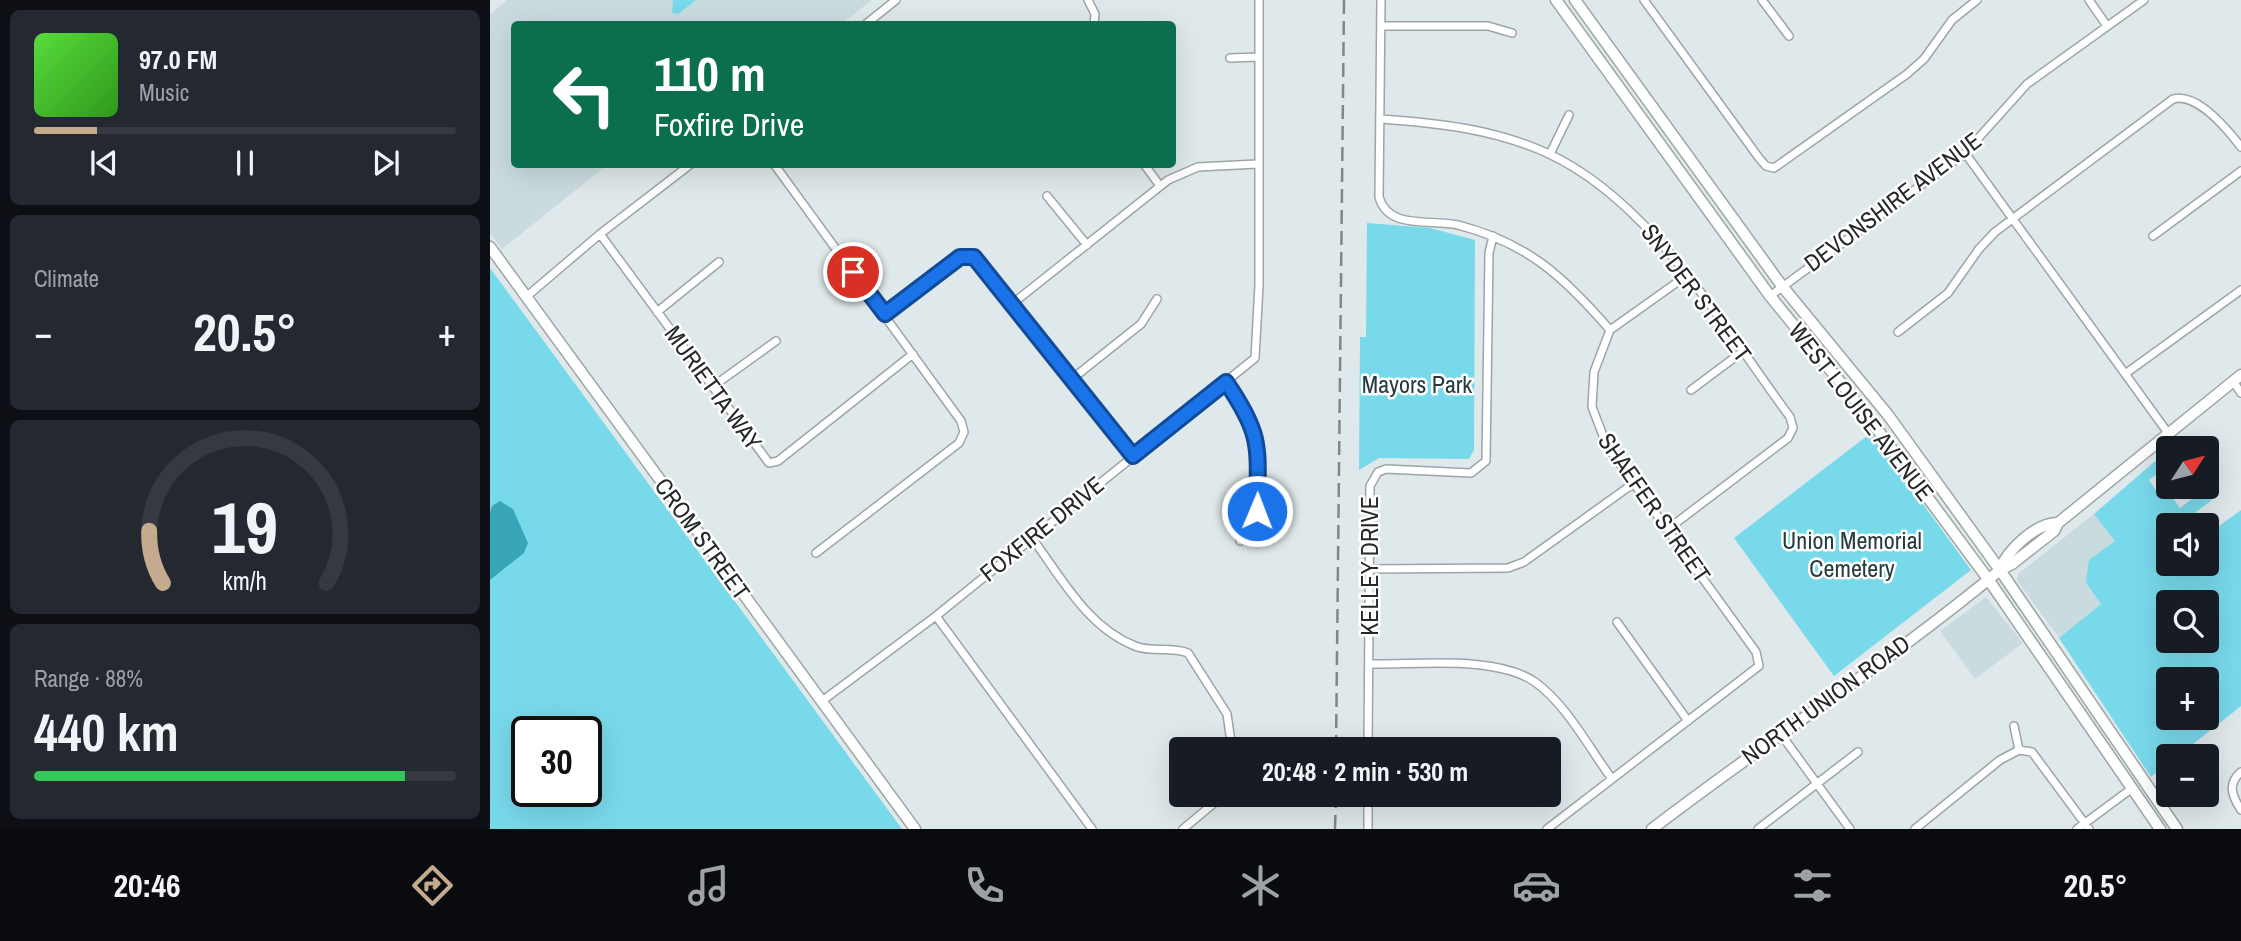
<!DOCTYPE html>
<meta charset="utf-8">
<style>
body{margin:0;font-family:"Archivo Narrow",sans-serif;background:#242831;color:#f1f3f6;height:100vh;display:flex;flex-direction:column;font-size:26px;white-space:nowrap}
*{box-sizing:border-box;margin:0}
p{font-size:23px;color:#9ea1a6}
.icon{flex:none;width:38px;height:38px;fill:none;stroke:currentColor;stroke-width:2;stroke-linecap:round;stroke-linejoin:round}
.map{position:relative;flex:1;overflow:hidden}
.panel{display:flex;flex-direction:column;gap:10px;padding:10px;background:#0d0f14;width:490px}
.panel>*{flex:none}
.guide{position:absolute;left:21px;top:21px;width:665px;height:147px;border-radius:7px;box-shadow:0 7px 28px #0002;background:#0b6e4f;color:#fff;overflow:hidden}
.needle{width:46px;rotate:54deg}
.controls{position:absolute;left:1666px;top:436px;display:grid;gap:14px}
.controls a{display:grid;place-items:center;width:63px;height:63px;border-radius:7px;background:#171b24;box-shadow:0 7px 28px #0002;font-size:35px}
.speed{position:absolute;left:21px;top:716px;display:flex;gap:14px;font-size:35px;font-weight:700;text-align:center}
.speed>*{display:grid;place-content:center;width:91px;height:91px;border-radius:50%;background:#171b24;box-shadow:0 7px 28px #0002;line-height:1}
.speed .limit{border:4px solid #111;border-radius:10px;background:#fff;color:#111}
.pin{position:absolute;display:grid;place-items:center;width:60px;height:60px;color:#fff;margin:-30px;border:4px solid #fff;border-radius:50%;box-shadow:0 2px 7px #0007}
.me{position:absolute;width:77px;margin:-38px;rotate:1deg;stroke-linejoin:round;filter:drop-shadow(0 0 5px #0008)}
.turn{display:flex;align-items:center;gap:24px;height:147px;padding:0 28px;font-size:32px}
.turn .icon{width:91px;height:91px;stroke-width:2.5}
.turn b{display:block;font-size:49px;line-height:60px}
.big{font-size:52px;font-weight:700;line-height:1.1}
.panel .widget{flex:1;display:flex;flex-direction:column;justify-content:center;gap:10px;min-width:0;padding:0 24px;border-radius:10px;background:#242831}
.panel .dial{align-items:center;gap:0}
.dial svg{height:182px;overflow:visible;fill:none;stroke:#363941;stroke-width:7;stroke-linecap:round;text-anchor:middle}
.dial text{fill:#f1f3f6;stroke:none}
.song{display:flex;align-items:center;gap:21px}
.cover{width:84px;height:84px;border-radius:10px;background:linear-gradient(135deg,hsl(110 70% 55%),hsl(110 70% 35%))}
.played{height:7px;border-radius:4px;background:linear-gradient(90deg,#c4ab8e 15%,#363941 15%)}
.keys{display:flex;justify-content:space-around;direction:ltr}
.heat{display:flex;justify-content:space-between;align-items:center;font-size:38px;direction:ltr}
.charge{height:10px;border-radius:5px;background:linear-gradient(90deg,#34c759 88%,#363941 0)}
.trip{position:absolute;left:679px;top:737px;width:392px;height:70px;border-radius:7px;background:#171b24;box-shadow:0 7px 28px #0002;font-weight:700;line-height:70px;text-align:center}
.menu{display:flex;height:112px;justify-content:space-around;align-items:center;background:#090b0e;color:#9ea1a6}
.menu .icon{width:49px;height:49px}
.menu .selected{color:#c4ab8e}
.menu b{font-size:32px;color:#f1f3f6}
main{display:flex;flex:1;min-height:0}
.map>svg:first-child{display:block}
.built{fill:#cadbdf}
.green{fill:#78d9ea;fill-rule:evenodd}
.water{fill:#38a6b8}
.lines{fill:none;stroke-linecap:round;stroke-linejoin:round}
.street-casing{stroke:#9da5a7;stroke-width:10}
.secondary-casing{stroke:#9da5a7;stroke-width:13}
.street{stroke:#fff;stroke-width:7}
.secondary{stroke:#fff;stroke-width:10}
.rail{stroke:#818788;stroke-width:2.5;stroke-dasharray:14 7;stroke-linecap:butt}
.route-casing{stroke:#114b97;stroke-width:18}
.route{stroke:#1a73e8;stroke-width:12}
.labels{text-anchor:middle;stroke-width:5;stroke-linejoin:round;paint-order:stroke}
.street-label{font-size:24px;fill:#252829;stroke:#fff}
.park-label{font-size:24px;fill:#243c40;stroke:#fff}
</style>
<main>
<section class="panel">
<div class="widget">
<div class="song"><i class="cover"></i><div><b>97.0 FM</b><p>Music</p></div></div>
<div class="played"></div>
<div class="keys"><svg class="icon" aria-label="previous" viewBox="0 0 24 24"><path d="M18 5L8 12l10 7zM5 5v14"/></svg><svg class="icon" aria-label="pause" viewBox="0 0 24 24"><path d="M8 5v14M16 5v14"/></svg><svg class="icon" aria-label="next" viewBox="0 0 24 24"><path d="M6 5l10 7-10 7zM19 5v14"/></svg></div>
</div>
<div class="widget"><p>Climate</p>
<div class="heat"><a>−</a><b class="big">20.5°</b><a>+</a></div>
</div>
<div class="widget dial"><svg viewBox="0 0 100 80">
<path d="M14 69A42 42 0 1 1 86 69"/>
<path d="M14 69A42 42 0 0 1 8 46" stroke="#c4ab8e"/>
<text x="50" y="56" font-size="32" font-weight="700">19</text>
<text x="50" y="72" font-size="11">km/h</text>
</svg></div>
<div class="widget"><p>Range · 88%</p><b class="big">440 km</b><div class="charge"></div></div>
</section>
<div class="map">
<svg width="1751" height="829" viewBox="0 0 1751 829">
<rect width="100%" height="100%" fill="#dfe8ea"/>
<!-- built -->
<path class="built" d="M17,0H382L351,24H24V164L117,165L12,249L0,233V14Z
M1604,514L1626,541L1596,583L1611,604L1569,638L1527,580L1528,574Z
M1496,597L1533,643L1485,679L1450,631Z"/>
<!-- green -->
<path class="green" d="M183,0H206L188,14L182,13Z
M877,223L940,228L985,240L984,450L979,459L889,458L869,470L870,337H876Z
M0,268L412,829H0ZM37,732H96V791H37Z
M1381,433L1481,570L1344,676L1244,538Z
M1678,450V466L1659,480L1667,492L1674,486L1690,508L1702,499L1692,487H1711L1722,500L1702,515L1709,525H1678V564H1717V535L1751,510V706L1688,756H1678V763L1661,777L1569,638L1611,604L1596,583L1599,560L1625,541L1604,514ZM1678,602H1717V640H1678ZM1678,679H1717V718H1678Z"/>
<!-- water -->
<path class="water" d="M10,501L23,509L38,543L34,553L0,580V513L2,506Z"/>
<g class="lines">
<!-- street casing -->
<g class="street-casing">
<path id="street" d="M598,0L605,14L604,24
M891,0L889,197C898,230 940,219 968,225C1038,243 1074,277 1120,330
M1154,0L1269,158L1276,166L1284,168L1417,74L1434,59L1462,20L1487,0
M1272,0L1299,36
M1599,0L1617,26
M376,24L406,0
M891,26H998L1022,33
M740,58L768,57
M891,119C948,123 1004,129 1057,153C1162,201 1233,327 1300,417L1303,428L1298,438L1178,529
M1475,153L1678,433
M1060,154L1079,115
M284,164L471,421L474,432L469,443L326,553
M654,164L670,186
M557,196L597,245
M110,234L279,463L288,461L423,354
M1663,236L1751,171
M1280,296L1475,153L1537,84L1654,0
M36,297L110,234L201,164
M522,304L678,180L708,167L767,164
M167,312L229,262
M395,315L470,257H484L643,456
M1408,332L1458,293L1489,249L1505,232L1683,99C1707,92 1738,130 1751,147
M1635,374L1751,290
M582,379L651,324L667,299
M1743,381L1751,393
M736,382L758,414L768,445L767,511L750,541
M222,387L286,341
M1201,390L1252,352
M542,538C571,577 597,627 645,646C662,653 681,646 698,653L737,714L742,749
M880,569L1018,568L1034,562L1144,483
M446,616L602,829
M1127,622L1198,721
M881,664C927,665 1006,655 1045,682C1077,705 1099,748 1122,779
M332,701L446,616L765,358L769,285V0
M1524,726L1529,750
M1290,733L1360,829
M878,749L880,486L888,472L896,469L981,473L996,461L999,253L1003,236
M1529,750L1542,752L1599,829
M1751,772C1737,784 1742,796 1751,810
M693,829L735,794
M878,829V794
M1057,829L1269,666L1266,652L1117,446L1102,407L1104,372L1120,330L1196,276
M1268,829L1368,752
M1425,829L1510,760L1529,750
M1587,829L1641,789"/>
</g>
<!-- secondary casing -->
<g class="secondary-casing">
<path id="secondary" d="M1066,0L1280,296L1373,410L1498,579L1670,829
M1085,0L1292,286L1398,415L1510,570L1687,829
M0,247L425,829
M1510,570C1517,550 1546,523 1568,523
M1162,829C1277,741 1399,662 1510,570L1522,564L1564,531L1568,523L1751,375"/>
</g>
<!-- street -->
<use href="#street" class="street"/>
<!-- secondary -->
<use href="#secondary" class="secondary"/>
<!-- rail -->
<path class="rail" d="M846,749L854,0
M845,829L846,794"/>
</g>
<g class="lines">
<!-- route casing -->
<g class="route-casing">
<path id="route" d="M363,272L395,314L470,257H484L643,456L736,382C773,436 768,447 767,511"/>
</g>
<!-- route -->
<use href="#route" class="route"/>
</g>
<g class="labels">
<!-- street labels -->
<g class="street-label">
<text transform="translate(1403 202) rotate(-37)" y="8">DEVONSHIRE AVENUE</text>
<text transform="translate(1206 293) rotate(53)" y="8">SNYDER STREET</text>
<text transform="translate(223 388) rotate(54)" y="8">MURIETTA WAY</text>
<text transform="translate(1371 412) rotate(52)" y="8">WEST LOUISE AVENUE</text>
<text transform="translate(1164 508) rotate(55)" y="8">SHAEFER STREET</text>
<text transform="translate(552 529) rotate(-39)" y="8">FOXFIRE DRIVE</text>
<text transform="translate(212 539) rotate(54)" y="8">CROM STREET</text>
<text transform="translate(880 566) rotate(-90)" y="8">KELLEY DRIVE</text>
<text transform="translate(1336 700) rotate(-36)" y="8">NORTH UNION ROAD</text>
</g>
<!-- park labels -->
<g class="park-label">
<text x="927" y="393">Mayors Park</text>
<text x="1362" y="549">Union Memorial<tspan x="1362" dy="28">Cemetery</tspan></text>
</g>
</g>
</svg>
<div class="controls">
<a><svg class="needle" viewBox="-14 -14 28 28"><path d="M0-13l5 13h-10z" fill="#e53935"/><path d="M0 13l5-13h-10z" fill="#9ea1a6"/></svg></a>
<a><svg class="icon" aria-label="sound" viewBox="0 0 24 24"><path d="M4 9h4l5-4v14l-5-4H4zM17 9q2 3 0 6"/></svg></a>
<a><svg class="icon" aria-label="search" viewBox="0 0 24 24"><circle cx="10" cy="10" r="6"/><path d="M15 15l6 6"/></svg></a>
<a>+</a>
<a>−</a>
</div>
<div class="speed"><div class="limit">30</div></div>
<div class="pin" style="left:363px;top:272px;background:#d93025"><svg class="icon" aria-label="arrive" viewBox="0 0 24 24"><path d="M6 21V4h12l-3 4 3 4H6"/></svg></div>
<svg class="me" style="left:767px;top:511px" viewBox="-20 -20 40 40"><circle r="17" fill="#1a73e8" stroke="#fff" stroke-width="3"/><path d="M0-11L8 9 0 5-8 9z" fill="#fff"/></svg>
<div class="trip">20:48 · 2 min · 530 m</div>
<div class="guide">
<div class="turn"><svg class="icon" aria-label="left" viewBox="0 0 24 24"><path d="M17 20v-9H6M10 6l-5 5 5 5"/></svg><div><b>110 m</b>Foxfire Drive</div></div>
</div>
</div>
</main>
<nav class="menu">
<b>20:46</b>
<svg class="icon selected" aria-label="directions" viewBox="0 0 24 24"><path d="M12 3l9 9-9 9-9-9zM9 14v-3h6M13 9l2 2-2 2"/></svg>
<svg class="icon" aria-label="music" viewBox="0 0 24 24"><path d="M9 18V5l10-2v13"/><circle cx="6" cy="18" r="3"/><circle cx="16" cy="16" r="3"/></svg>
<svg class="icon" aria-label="phone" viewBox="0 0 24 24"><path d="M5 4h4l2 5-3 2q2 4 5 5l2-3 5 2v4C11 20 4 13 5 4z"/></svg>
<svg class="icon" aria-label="climate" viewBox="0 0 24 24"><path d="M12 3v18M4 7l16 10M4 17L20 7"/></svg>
<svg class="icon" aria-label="car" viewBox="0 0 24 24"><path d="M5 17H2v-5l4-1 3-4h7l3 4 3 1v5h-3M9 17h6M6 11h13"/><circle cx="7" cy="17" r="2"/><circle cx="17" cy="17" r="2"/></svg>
<svg class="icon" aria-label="filters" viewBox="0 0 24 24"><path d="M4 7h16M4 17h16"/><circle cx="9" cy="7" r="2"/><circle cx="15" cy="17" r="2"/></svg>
<b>20.5°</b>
</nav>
